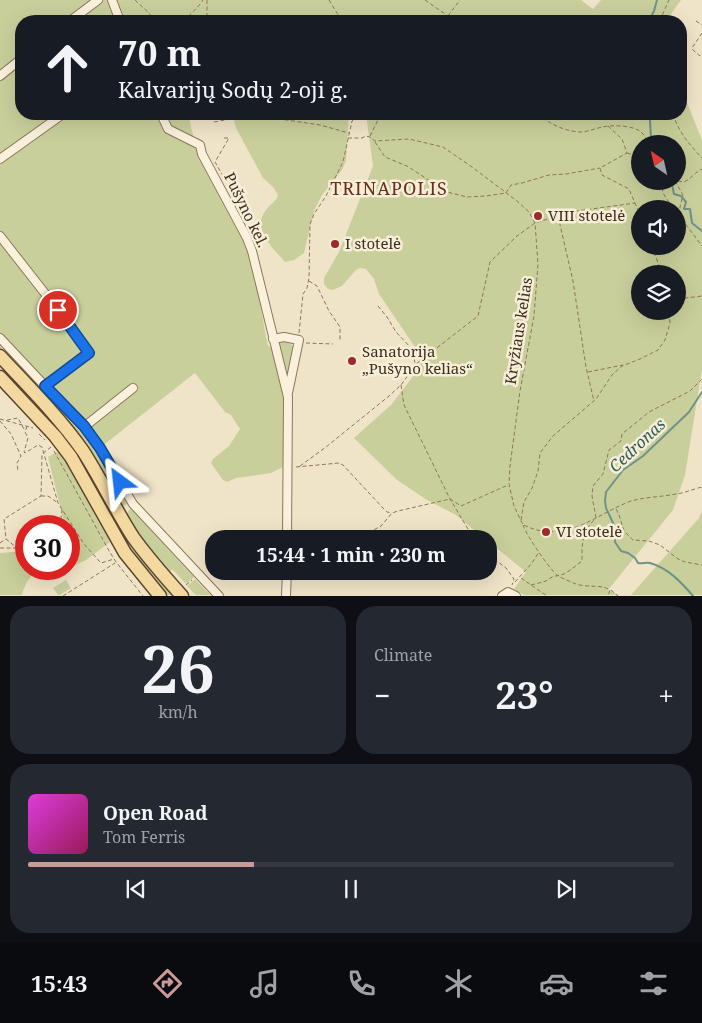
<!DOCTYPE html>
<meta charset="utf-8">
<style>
body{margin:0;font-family:"Noto Serif",serif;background:#242831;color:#f1f3f6;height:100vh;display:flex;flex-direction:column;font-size:19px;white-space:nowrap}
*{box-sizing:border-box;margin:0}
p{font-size:16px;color:#9ea1a6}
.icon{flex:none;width:28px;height:28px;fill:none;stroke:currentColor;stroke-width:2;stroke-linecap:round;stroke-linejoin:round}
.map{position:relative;height:596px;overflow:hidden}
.sheet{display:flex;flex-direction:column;gap:10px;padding:10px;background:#0d0f14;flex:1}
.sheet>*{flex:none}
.top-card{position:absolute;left:15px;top:15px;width:672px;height:105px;border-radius:20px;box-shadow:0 5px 20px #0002;background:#171b24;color:#f1f3f6;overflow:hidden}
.needle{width:32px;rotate:326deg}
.fabs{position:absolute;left:631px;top:135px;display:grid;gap:10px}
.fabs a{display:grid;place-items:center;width:55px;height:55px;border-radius:50%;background:#171b24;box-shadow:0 5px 20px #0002;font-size:25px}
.speed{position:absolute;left:15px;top:515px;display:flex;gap:10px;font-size:25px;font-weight:700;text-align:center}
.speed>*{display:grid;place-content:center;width:65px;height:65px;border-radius:50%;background:#171b24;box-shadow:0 5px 20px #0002;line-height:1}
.speed .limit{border:8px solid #d22;background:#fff;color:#111}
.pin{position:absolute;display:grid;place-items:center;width:42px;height:42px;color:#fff;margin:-21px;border:2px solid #fff;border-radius:50%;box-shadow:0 1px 5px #0007}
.me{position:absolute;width:55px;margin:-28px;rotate:330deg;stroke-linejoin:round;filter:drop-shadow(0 0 4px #0008)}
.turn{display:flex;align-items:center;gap:18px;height:105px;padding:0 20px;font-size:22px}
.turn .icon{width:65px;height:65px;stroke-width:2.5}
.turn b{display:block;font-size:35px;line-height:42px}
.big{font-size:38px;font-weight:700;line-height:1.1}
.sheet .tile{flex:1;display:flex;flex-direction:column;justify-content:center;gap:8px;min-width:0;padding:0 18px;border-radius:20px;background:#242831}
.sheet .dial{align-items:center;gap:0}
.dial b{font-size:65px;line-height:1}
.song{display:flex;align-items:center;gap:15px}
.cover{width:60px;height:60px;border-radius:8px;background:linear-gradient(135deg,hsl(300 70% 55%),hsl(330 70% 35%))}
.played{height:5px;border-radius:2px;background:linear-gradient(90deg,#cc999b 35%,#363941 35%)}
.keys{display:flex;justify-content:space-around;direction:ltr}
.heat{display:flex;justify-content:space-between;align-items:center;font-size:28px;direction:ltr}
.sheet .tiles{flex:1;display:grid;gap:10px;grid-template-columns:1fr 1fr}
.tile:last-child{grid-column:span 2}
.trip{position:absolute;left:205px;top:530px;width:292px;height:50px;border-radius:20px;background:#171b24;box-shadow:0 5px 20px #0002;font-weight:700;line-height:50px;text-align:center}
.menu{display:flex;height:80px;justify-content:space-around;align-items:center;background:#090b0e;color:#9ea1a6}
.menu .icon{width:35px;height:35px}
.menu .current{color:#cc999b}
.menu b{font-size:22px;color:#f1f3f6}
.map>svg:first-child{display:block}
.green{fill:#c9cf9b;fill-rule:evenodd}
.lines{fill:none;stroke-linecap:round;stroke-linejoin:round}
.stream{stroke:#6f938a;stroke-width:2}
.street-casing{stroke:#8d765c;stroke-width:10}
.primary-casing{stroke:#5b4430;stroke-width:15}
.path{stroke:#8d765c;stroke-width:1;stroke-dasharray:4 2.5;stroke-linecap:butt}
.street{stroke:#faf1dc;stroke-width:8}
.primary{stroke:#f3d9a0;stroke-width:12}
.route-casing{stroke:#114b97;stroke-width:12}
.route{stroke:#1a73e8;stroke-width:9}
.poi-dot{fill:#9e2a2b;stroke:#f7eed8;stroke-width:2}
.labels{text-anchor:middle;stroke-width:5;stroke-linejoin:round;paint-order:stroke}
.street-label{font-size:15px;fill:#3d2e20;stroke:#f7eed8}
.poi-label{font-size:15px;fill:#3d2e20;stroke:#f7eed8;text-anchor:start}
.water-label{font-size:16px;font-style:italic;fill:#2f5d5a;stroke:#f7eed8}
.quarter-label{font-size:18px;letter-spacing:1px;fill:#6b2e1e;stroke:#f7eed8}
</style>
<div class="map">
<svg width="702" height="596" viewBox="0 0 702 596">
<rect width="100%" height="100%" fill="#f0e4c8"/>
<!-- green -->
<path class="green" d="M0,0H581L593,9L601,0H681L668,18V21H21V114H189C192,154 227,201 243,239C256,271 261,312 268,346L273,348L282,387L284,408L283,467L271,473L236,478L227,482L223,480L211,463L213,459L229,446L240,429L231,415L225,412L195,373L101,447L0,334Z
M681,88L702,140V369L685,475L673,510L608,590L619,595H524L514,589L526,572L489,542V539H485L456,515L427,500L397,480L354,438L391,405L421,366L415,347L379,294L374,279L366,269L360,268L356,270L342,286L333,290L328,289L324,284V278L339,252L373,166L366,114H681ZM640,144H678V181H640ZM640,209H678V246H640ZM640,274H678V311H640Z
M240,114H349L346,161L342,170L322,195L314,211L304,253L294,260L285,262C273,248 251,228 266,210C270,204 276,202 278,195L273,187L263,178L236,128L234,121Z
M284,339L289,341L293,347L289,374L287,377L278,344Z
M0,346L37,386L39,384L92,441L127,501L126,505L120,506L0,351Z
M66,441H67L81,461L94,477L176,595H168L159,587L128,549Z
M59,451L110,542L86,560L69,568V526H63L64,522L48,457Z
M130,509L135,511L156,534L158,538L194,577L186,584L172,569L170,573L147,548L125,516L129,510Z
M702,511V595H631L699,518Z
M26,551V569H64C39,575 31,565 22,595H0V553Z
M195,579L209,594L211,593L213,595H196L187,586Z
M66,580L71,588L60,595H58L53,588Z"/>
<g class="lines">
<!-- stream -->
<path class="stream" d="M649,21L654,11L657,0
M648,114L650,120L651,138L655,142L654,144
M669,181L672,184L674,194L681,196L686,202L684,209H690L692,223L702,231
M693,596C681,582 668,568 650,563C646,562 642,564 638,563L635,558L628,553L621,551L615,542L614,525L606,508L605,501L606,492L623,470L643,456L689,412L702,392"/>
<!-- street casing -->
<g class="street-casing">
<path id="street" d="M112,0L120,21
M70,21L98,0
M0,76L21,59
M161,114L168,129L200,145L202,154L247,238L252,251L288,397L287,539
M0,159L63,114
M0,236L47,296L89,353L45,386L84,427
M0,338L45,386
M273,339L284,337L299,340L288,393
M133,388L84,427L100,448L133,504L219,596
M286,596L287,571
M502,596L508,592L516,596"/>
</g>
<!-- primary casing -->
<g class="primary-casing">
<path id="primary" d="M0,356C29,387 59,417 83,451C101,479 115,509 133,537C148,558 165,577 182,596
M0,377L55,436L71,457L125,553L160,596"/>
</g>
<!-- path -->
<path class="path" d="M135,0L149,13L154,21
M207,0V19L208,21
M329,0L342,21
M425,0L455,21
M184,21C190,14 198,8 203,0
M444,21L460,0
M661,21V18L669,0
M696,21L702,25
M702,33L692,48L693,50L700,56L702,54
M537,114C551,124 561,130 579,132C587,132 594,129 602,127C613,125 630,125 640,131C644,134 647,139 648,144
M673,114C679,133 689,144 702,158
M214,122L253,115L320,125L349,133
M608,126L622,139L627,153L600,168L602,175L629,189L640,215
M370,136L381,114
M224,138H229L215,162L246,216
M348,138H362L366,136L370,137L375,141L409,139L443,147L472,167L517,201L529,212L535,223L538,264L534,316L520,391L510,466L509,484L514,506L523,525C527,526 532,529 537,530C552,534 572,530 586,523C601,516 615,507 631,501C645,497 661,497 676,494C685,493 693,489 702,487
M375,142L385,157L407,166L447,192L467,197L486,196L506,193L511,185L522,183L549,175L566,174L600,168
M627,153L640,157
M661,181L663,193L673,209
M675,181L683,195L680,207L679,215
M678,181L684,182C691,179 695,172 702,169
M227,182L232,178
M678,214L702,246
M558,216L573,281L586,367L594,401
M652,246L662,274
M309,281L317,286L329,311L340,327V340
M678,299L702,296
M378,306L387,317L396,332L412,349L415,363
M299,333L303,294L307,288L309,278L310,224L314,214L326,196L343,162L352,121L355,118
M306,343L333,344
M588,372L623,365
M401,385L404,405L450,499L474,539
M0,419L33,428
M7,420L18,418L25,431
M0,421L11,434L21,456L17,463L18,471
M27,426L25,432L28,438L24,452L25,453L38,445L42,447L58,503L84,544L101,563L114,559
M39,434L45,440
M54,451L108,549L116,562L143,596
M300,466L326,447L389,396L401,385L416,364L478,316L490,262L517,236L535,223L570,212L635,203
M296,467L339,463L343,465L382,507L387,512L392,513
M41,496H48L58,503
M616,509L619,515L624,531L633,540L649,541L660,545L678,559L685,562L702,565
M596,518L592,496L593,486L603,474L609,450L621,441L622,434L649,412L690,391L702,379
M521,520L524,502L532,488L538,471L540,453L553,436L596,399L612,375L622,366L640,359L658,350L665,340L670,323L669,311
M523,525C526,535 551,571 558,576C564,579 571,582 576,584C588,588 601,584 610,590L608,596
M60,526L62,510
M357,539L381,526L392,513L398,511L450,499L461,506L508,485
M69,542L80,540
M0,543L6,539
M0,548H17
M26,548H17L6,539L4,519L41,496L42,454L51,447
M489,555L506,568L514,579L512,585
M521,578L547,596
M515,582L532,563L539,552
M186,585L192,580
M531,585L539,583L546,581L552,577L564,574L569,571L582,561V547L585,531L594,520
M611,590L618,596
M63,596L115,563"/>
<!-- street -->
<use href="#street" class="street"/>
<!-- primary -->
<use href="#primary" class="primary"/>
</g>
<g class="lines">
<!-- route casing -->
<g class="route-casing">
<path id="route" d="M58,310L89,353L45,386L84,426L100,448L120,482"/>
</g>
<!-- route -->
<use href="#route" class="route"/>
</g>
<!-- markers -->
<g class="poi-dot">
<circle cx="538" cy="216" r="5"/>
<circle cx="335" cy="244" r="5"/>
<circle cx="352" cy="361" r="5"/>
<circle cx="546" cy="532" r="5"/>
</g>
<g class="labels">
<!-- street labels -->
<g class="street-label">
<text transform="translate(246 210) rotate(64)" y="5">Pušyno kel.</text>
<text transform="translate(519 331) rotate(-81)" y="5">Kryžiaus kelias</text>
</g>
<!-- poi labels -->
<g class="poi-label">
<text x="548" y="221">VIII stotelė</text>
<text x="345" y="249">I stotelė</text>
<text x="362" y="357">Sanatorija<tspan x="362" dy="17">„Pušyno kelias“</tspan></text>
<text x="556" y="537">VI stotelė</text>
</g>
<!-- water labels -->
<g class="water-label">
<text transform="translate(637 445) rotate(-43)" y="6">Cedronas</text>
</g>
<!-- quarter labels -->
<g class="quarter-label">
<text x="389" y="195">TRINAPOLIS</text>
</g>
</g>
</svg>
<div class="fabs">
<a><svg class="needle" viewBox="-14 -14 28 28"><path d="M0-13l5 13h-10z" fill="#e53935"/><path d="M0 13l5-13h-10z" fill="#9ea1a6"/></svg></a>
<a><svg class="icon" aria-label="sound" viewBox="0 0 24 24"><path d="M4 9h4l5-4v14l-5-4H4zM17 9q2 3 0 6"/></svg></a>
<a><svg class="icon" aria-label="layers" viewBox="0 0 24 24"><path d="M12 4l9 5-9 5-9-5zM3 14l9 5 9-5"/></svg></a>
</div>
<div class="speed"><div class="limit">30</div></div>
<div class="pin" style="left:58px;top:310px;background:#d93025"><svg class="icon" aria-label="arrive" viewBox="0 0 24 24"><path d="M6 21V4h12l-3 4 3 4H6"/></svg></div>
<svg class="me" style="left:120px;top:482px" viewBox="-20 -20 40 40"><path d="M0-17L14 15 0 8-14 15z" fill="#1a73e8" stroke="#fff" stroke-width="4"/></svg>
<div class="trip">15:44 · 1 min · 230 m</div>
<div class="top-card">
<div class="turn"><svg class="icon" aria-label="ahead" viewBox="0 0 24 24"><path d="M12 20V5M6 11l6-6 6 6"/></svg><div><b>70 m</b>Kalvarijų Sodų 2-oji g.</div></div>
</div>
</div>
<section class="sheet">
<div class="tiles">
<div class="tile dial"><b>26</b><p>km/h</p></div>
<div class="tile"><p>Climate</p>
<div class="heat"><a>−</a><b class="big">23°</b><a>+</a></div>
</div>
<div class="tile">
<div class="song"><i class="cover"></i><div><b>Open Road</b><p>Tom Ferris</p></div></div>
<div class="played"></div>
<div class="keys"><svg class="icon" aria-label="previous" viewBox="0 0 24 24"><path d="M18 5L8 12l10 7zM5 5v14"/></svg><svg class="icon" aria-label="pause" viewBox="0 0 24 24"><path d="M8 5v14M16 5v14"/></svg><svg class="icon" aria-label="next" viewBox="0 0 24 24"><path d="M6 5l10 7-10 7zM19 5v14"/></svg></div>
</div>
</div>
</section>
<nav class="menu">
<b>15:43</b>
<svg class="icon current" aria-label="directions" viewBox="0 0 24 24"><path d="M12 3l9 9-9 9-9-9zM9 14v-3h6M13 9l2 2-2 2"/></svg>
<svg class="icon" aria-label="music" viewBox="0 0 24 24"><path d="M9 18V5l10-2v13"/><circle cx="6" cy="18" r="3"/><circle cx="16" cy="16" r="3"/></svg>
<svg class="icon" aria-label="phone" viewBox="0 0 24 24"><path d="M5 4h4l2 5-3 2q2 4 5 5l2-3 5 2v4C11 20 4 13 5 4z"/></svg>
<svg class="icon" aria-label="climate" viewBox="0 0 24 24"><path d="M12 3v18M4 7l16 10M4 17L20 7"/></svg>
<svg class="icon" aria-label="car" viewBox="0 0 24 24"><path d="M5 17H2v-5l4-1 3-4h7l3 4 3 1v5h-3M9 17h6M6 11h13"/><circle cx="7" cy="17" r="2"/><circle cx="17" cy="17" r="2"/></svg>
<svg class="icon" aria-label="filters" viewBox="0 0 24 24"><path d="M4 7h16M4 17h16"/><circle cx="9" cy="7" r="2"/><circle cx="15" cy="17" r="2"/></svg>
</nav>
